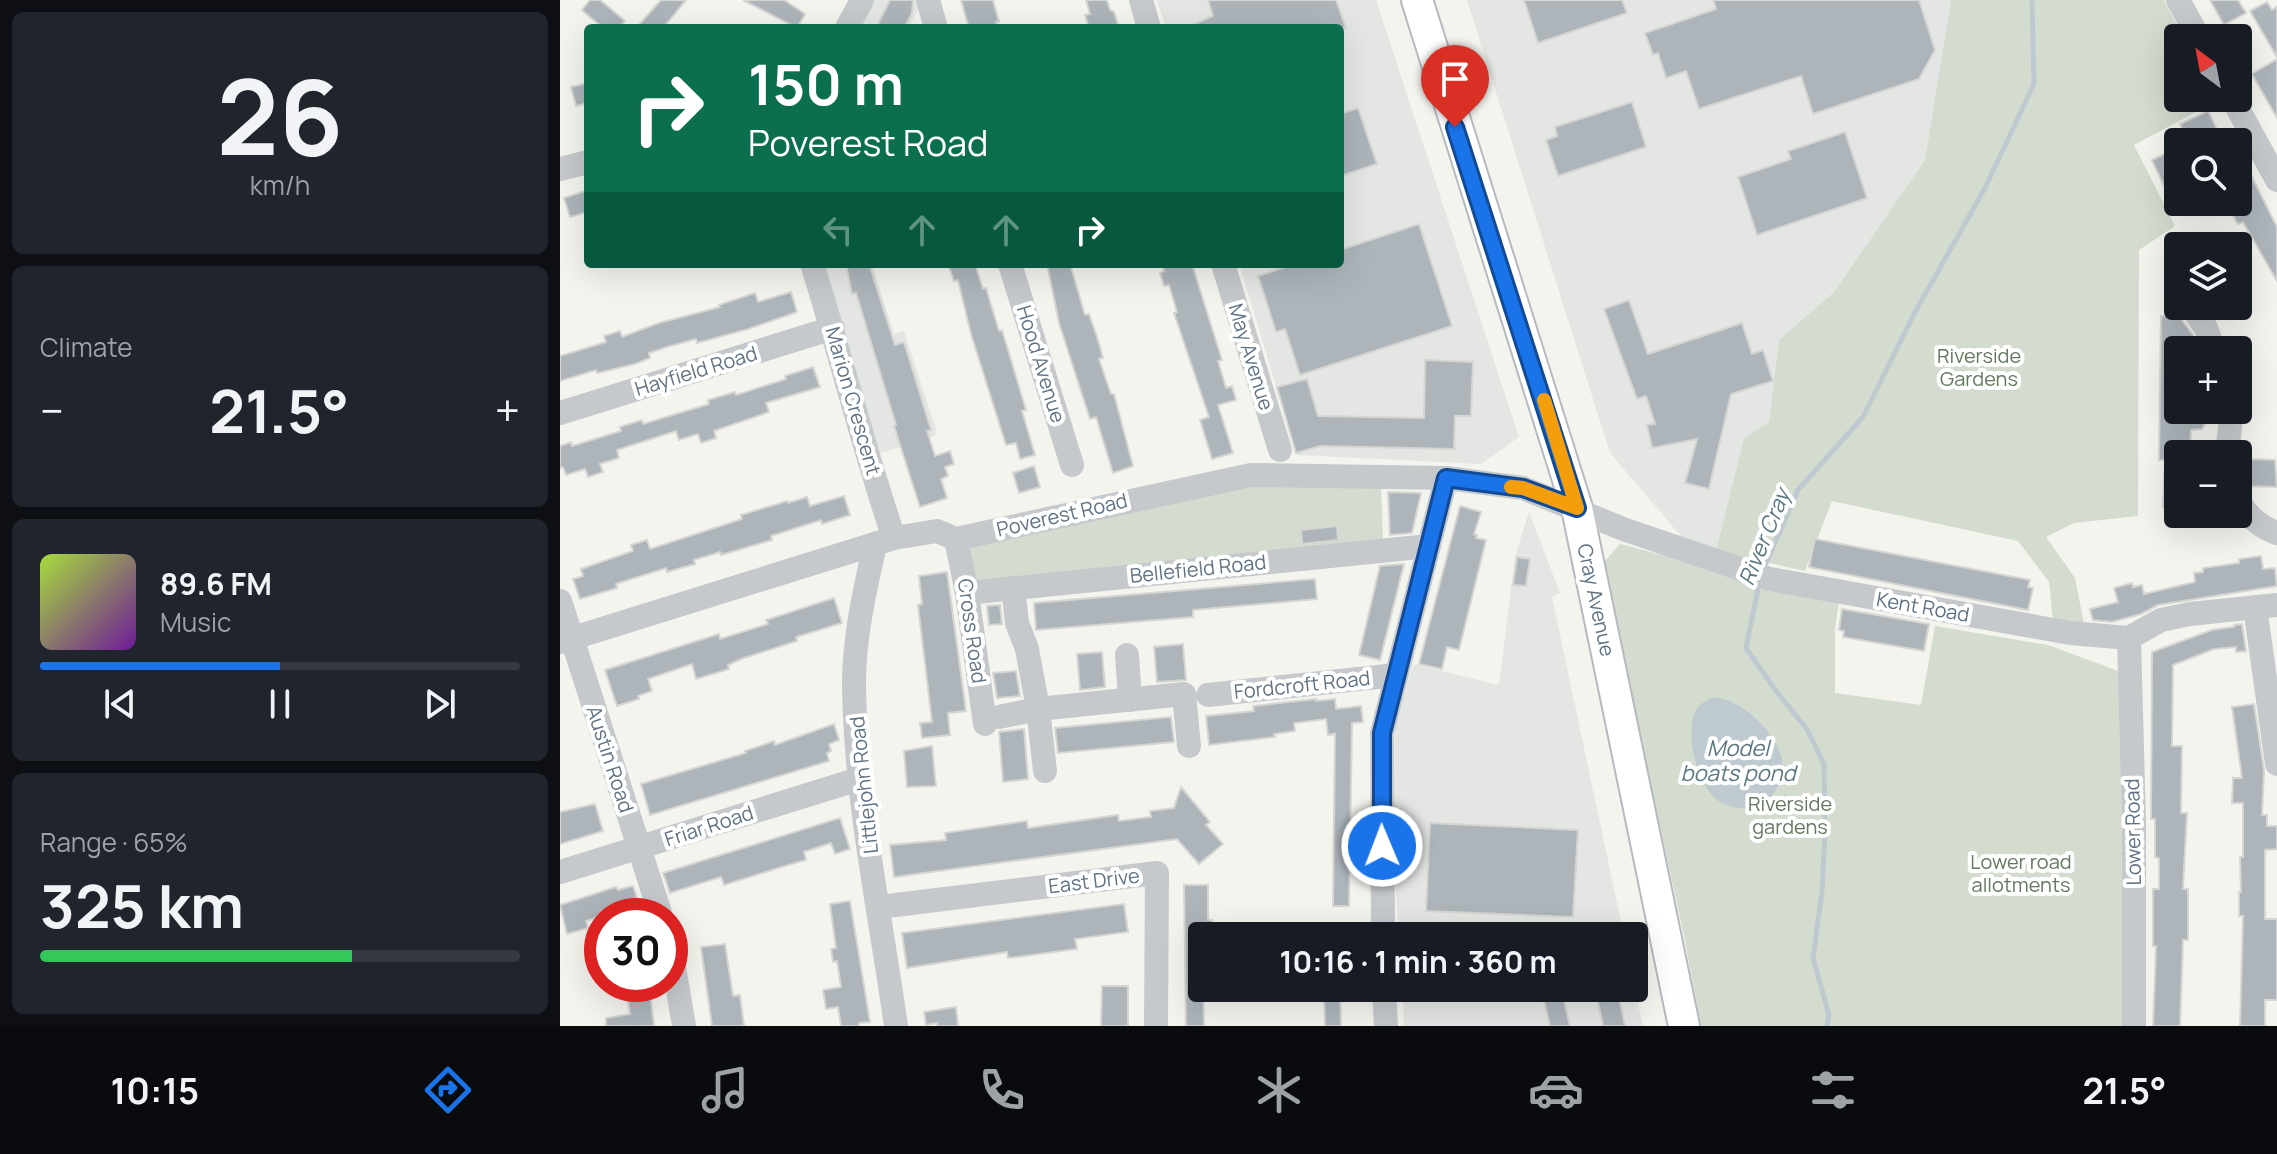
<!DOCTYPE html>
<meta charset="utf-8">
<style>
body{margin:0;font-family:Manrope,sans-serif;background:#20242c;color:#f1f3f6;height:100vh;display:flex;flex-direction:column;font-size:30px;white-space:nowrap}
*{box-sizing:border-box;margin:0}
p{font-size:26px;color:#9ea1a6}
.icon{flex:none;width:44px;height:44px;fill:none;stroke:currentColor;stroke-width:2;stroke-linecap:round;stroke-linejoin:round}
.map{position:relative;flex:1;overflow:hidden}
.side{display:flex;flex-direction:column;gap:12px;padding:12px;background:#0d0f14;width:560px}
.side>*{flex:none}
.top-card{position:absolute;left:24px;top:24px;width:760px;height:244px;border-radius:8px;box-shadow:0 8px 32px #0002;background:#0b6e4f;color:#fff;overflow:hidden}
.needle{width:52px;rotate:328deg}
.buttons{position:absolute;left:1604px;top:24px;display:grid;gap:16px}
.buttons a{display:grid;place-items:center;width:88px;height:88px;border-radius:8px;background:#171b24;box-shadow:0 8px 32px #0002;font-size:40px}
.speed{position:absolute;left:24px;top:898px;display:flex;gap:16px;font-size:40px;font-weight:700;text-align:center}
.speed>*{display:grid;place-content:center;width:104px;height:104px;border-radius:50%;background:#171b24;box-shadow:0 8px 32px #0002;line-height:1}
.speed .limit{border:12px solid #d22;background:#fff;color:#111}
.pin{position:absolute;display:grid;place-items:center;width:68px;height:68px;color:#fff;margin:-82px -34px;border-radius:50% 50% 50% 0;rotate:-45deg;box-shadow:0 0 8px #0007}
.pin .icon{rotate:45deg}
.me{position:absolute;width:88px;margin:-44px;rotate:359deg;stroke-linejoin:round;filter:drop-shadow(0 0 6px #0008)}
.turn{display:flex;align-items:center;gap:28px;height:168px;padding:0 32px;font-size:36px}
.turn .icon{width:104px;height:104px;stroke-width:2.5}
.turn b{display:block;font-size:56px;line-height:68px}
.lanes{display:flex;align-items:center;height:76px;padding:0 32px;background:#0003;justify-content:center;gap:40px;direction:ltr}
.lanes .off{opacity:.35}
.big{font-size:60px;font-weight:700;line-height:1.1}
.side .card{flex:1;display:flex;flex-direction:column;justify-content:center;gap:12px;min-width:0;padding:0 28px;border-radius:12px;background:#20242c}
.side .dial{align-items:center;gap:0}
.dial b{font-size:104px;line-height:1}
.song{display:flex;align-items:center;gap:24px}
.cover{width:96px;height:96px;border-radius:12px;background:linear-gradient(135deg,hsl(80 70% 55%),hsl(280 70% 35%))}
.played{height:8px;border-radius:4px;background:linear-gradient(90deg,#1a73e8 50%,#363941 50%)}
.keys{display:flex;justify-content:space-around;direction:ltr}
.heat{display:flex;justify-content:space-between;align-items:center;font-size:44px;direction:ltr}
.charge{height:12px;border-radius:6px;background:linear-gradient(90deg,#34c759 65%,#363941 0)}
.trip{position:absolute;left:628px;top:922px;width:460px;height:80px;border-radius:8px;background:#171b24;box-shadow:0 8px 32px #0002;font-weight:700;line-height:80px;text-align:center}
.menu{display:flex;height:128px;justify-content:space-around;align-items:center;background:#090b0e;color:#9ea1a6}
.menu .icon{width:56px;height:56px}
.menu .selected{color:#1a73e8}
.menu b{font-size:36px;color:#f1f3f6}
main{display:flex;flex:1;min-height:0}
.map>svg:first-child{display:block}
.built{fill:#e4e6e3}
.green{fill:#d4dcd0}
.water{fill:#becacf}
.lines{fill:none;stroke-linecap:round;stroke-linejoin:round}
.stream{stroke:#becacf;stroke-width:5}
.building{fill:#adb5bb;stroke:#d5d5d2;stroke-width:2}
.major-casing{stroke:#b6babe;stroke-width:34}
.minor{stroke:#c6c9cc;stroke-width:24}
.major{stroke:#fff;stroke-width:30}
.route-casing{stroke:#114b97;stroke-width:20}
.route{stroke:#1a73e8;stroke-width:14}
.slow{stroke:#f59e0b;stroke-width:14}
.labels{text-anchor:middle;stroke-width:8;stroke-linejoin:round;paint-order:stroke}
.park-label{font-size:20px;fill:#647a5f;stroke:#fff}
.street-label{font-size:20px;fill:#607384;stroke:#fff}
.water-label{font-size:22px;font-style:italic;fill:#5b7782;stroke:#fff}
</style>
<main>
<section class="side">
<div class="card dial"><b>26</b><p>km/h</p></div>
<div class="card"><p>Climate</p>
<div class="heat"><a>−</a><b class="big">21.5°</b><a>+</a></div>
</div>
<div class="card">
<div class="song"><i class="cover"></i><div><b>89.6 FM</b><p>Music</p></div></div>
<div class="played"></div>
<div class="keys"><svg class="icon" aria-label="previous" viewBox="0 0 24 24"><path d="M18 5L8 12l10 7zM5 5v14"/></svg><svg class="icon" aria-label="pause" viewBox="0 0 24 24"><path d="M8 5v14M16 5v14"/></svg><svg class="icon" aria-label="next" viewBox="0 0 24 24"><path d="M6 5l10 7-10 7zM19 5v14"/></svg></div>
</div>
<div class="card"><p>Range · 65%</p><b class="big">325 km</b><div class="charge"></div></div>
</section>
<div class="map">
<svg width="1717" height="1026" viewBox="0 0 1717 1026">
<rect width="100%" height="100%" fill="#f4f4ef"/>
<!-- built -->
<path class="built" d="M314,0H361L362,2L349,28H300Z
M597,0H816L959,437L921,464L737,455L679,264H780V28H606Z
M907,0H1391L1365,160L1274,292L1219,340L1209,423L1184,438L1156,551L1121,536L1050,453Z
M263,264H312L334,334L344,331L376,429L375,436L316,455Z
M969,512L1000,593L992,597L1064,936H839L834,865L835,730L853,664L939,685L955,556Z
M1074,985L1083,1026H844L842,988H1074Z"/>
<!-- green -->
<path class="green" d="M1391,0H1604L1624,38H1618V98H1656L1657,101L1574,145L1615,226L1579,250L1578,516L1514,523L1486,537L1515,578L1524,624L1493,621L1489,582L1458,541L1272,501L1245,571L1156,551L1184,438L1209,422L1219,340L1274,292L1365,160Z
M712,481L821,485L823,540L415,585L406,542Z
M1060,544L1279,601L1275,629V693L1361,705L1375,626L1488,645L1561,672L1565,1026H1141L1124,936L1050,598L1045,561Z"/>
<!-- water -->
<path class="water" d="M1154,697C1185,700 1226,740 1223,773C1221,785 1212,796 1204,805C1188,810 1170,810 1156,799C1137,784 1122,727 1138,707C1142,702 1148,700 1154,697Z"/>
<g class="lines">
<!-- stream -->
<path class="stream" d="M1203,570L1238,490L1303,417L1354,314L1425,188L1474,84L1472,0
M1199,584L1186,648L1216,691L1247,729L1264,764L1265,831L1262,891L1253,958L1269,1015L1267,1026"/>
</g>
<!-- building -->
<path class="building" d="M30,0H40L65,21L59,28H43L22,10Z
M101,0H126L103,28H76Z
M183,0H224L245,14L237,28Z
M330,0H353L352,13L344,28H316Z
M401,0H433L439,22H436L438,28H409Z
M526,0H547L550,10L554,12L559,28H529L525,15L530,14Z
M648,0H776L786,28H625L653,16Z
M964,0H1062L1067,13L978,43Z
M1153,0H1359L1375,50L1359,79L1253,114L1241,76L1139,109L1126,71L1106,78L1098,53L1093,55L1085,33L1156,9Z
M1650,0H1678L1686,13L1664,25Z
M1707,2L1712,10L1717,7V57L1690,11Z
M1717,59V118L1692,74Z
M28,83V103L16,106L11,87Z
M1072,102L1086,147L998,176L986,140L997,136L995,127Z
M798,108L817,164L780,176V114Z
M1648,111L1658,132L1637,142H1628L1620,124Z
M1285,132L1307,198L1197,235L1178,177L1231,159L1228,151Z
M1618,148V180L1604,186L1592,160Z
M1678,149L1717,227V281L1683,222L1678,224L1671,212L1676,209L1672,202H1678Z
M25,191L28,212L10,217L4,198Z
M859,224L892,326L740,375L725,329L716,332L698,276L735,264H780V250Z
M286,264H309L335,345L344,342L371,430L367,431L375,456L390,451L394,464L385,467L388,476L381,479L387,498L360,507L334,426L336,425L296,293L292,294Z
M388,264H415L423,289L426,288L439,331L442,330L466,410L462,411L475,455L460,459L456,443L446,445L411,334L398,280L394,281Z
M487,264H510L525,315L529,314L538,340L543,358L539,359L551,394H554L573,466L553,473L536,417L530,419L499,323Z
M602,264H632L662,360L658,361L666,388L672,386L676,400L658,405L673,453L652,459L640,420L649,417L614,313L617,312L609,285L604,286L600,273L604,271Z
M231,292L237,312L188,329L137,343L136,339L107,347L89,353L90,358L75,364L37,373L36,370L0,381V356L46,342L44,336L60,331L62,337L99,323L160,307L159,305L195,293L198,302Z
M1069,300L1088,354L1182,323L1192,354L1203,350L1213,381L1171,394L1149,489L1125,483L1137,439L1092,448L1087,425L1095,424L1086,396L1077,399L1044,309Z
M1601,316H1619L1633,335L1638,350H1618V410H1653L1642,429L1631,430L1630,454H1618V508L1603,507L1605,460H1599Z
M865,360L913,362L911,416H895L894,449L760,446L736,453L717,387L747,379L758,416L864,418Z
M253,367L260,387L206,403L209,412L154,431L156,438L141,443L138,434L119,440L116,431L57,450L59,458L40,464L43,472L28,477L25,469L6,475L3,467L0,468V446L11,442L12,446L61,431L60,427L82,420L83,424L149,404L148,400L175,392L176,395L226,379L225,376Z
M1688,459L1715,460L1717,487L1686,486Z
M474,466L480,487L459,493L453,473Z
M828,492L861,493L852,533L830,535Z
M284,496L290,515L262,524L261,520L211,536L212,540L161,555L160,552L134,560L135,564L107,572L106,568L56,584L57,588L20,599L13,579L23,576L21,569L73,551L71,545L87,540L90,549L182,519L181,515L227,501L228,503L247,497L250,506Z
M900,506L921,512L914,534L917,535L916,538L926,540L899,650L887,647L882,669L859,664Z
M777,526L778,540L742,544L741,530Z
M1255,539L1470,580L1468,587L1473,588L1468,610L1249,567Z
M1701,556L1703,569L1715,568L1717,586L1598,605L1581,614L1552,622L1533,620L1530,609L1558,602L1554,588L1572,583L1573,587L1582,585L1584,594L1635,582L1634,573L1643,572V568L1679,563V559Z
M957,557L970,559L966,586L953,585Z
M844,564L820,660L799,655L820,566Z
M387,572L406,711L388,713L390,735L362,738L360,723L372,722L358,605L362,604L359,576Z
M755,579L757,599L633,610V617L476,630L474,603Z
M274,598L282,623L236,637L237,641L181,659L168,665L169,669L136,679L132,664L88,679L92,691L78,696L79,699L57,706L45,670L159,634L160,639L208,624L206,620Z
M440,605L442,624L429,625L427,606Z
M1282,609L1369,624L1364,651L1283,637L1284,631L1279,630Z
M1682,624L1686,651L1676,652V647L1654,649L1613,665L1612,746H1622L1621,813H1627L1623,889H1628V940H1623L1620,1026H1593L1596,946H1593V889H1599V858L1595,857V819H1591L1592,652L1652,630L1674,627V625Z
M623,644L626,680L597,682L594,647Z
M542,652L545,687L520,690L517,654Z
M456,671L460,696L437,698L433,673Z
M756,699V701L775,699L776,709L801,706L803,722L792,723L789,906H773L775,734L768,735L766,719L734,723L735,731L714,734L715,737L649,745L646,716L694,711L693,706Z
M1694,704L1704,770L1702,815H1707V826H1717V849L1705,850V919H1717V1000H1705V1026H1680L1683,916H1679V892H1681L1680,857H1683V803H1672L1673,778H1682L1672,707Z
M611,717L614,742L498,753L495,728Z
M274,724L279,740L269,744L271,751L267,753L269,761L90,815L81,784L186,753L185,751L214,741L215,745Z
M464,729L468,779L443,782L439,732Z
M372,746L376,786L347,787L344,751Z
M621,787L650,822L646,825L663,844L639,864L617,839L334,877L330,845L386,840L385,833L467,821L468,828L558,815L559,821L591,817L590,811L614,808Z
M35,804L43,831L0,844V812Z
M280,818L290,849L275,854L271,843L244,852L246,860L228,865L164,885L161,877L110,893L103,873Z
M870,823L1018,830L1013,917L866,911Z
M624,885H648V920H652V936H642L644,1026H626Z
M73,886L79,905L26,921L28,928L7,934L0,905L56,887L58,890Z
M290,901L310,1022L299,1023V1026H281L278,1007L266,1009L263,990L281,987L277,961L273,962L271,949L276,948L270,904Z
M564,904L568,932L515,939L517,949L456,957L448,958L447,952L347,968L342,933Z
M165,944L173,996L180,995L184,1026H152L141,947Z
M542,986H568V1026H541Z
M764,988H780L781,1026H765Z
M981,988H1001L1010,1026H990Z
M1035,988H1057L1065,1026H1043Z
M90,992L94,1026H46V1018L70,1014L67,995Z
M396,1007L398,1026H377V1023L366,1025L364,1012Z"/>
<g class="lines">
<!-- major casing -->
<g class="major-casing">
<path id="major" d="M857,0L1017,508L1124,1026"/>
</g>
<!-- minor -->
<path class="minor" d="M368,0L376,28
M581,0L589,28
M1618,0L1639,38
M287,28L302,0
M1672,98L1717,180
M0,169L28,162
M252,264C281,355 303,448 334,538
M450,264L512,465
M663,264L720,450
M1631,307L1646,328L1654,350
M0,413L273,328
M1667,454L1672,410
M1678,500C1688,516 1699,527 1717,533
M396,539L407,593L425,724
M315,545C305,589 294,637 294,683C295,798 320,912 336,1026
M453,588L457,623L467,649L478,709L485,771
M407,593L869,546
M0,601L101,916
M1695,607L1717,764
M1569,638L1574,823V1026
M0,642L334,538L377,531L396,539L691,475L886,478L963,488L1063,529L1210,579L1510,633L1569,638L1601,620L1630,614L1717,605
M567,655L570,700
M648,695L836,675
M439,717L478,709L624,694L629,746
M0,872L299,779
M319,907L597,873L596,1026
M823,936L822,733L886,478
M110,943L124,1026
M824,988L826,1026"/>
<!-- major -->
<use href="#major" class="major"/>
</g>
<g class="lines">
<!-- route casing -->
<g class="route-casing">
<path id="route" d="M822,846V733L886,478L963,488L1017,508L895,127"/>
</g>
<!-- route -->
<use href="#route" class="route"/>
<!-- slow -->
<path class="slow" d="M951,487L963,488L1017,508L984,400"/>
</g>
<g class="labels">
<!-- park labels -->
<g class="park-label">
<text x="1419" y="363">Riverside<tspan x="1419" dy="23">Gardens</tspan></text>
<text x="1230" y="811">Riverside<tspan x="1230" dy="23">gardens</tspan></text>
<text x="1461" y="869">Lower road<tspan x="1461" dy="23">allotments</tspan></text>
</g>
<!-- street labels -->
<g class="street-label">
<text transform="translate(691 357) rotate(73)" y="7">May Avenue</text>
<text transform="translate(481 364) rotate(73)" y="7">Hood Avenue</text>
<text transform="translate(136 371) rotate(-17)" y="7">Hayfield Road</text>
<text transform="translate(293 401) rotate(74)" y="7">Marion Crescent</text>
<text transform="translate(502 515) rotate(-13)" y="7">Poverest Road</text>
<text transform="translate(638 569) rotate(-6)" y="7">Bellefield Road</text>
<text transform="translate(1036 600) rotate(78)" y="7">Cray Avenue</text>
<text transform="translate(1363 607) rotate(10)" y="7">Kent Road</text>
<text transform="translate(412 631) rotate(82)" y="7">Cross Road</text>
<text transform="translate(742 685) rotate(-6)" y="7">Fordcroft Road</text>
<text transform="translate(50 759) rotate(72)" y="7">Austin Road</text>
<text transform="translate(304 785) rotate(-96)" y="7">Littlejohn Road</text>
<text transform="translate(149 826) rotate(-18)" y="7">Friar Road</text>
<text transform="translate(1573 832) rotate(-91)" y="7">Lower Road</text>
<text transform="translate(534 881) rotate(-7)" y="7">East Drive</text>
</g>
<!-- water labels -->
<g class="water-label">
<text transform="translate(1204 537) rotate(-68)" y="8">River Cray</text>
<text x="1178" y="756">Model<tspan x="1178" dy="25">boats pond</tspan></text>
</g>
</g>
</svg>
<div class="buttons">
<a><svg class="needle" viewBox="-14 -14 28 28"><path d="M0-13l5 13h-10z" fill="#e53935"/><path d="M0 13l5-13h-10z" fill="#9ea1a6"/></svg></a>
<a><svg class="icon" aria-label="search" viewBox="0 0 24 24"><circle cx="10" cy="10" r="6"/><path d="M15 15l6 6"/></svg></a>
<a><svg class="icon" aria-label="layers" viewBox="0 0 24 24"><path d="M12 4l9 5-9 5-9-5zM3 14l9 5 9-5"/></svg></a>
<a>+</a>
<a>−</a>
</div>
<div class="speed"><div class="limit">30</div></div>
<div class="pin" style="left:895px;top:127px;background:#d93025"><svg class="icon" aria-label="arrive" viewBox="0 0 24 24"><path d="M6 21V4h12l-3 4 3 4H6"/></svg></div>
<svg class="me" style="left:822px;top:846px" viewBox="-20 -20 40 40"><circle r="17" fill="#1a73e8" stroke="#fff" stroke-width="3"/><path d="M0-11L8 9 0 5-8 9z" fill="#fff"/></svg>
<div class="trip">10:16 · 1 min · 360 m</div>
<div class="top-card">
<div class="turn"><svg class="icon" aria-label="right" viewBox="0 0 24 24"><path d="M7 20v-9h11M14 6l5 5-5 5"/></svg><div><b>150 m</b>Poverest Road</div></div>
<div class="lanes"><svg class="icon off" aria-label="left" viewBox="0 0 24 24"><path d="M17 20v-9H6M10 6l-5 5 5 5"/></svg><svg class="icon off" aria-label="ahead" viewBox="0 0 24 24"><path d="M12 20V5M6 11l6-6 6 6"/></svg><svg class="icon off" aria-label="ahead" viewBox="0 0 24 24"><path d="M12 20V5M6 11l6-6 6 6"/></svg><svg class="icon" aria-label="right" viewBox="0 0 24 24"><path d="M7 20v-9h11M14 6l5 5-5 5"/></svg></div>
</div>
</div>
</main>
<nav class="menu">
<b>10:15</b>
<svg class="icon selected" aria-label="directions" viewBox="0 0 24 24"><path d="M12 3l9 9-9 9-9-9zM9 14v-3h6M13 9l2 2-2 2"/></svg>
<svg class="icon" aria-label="music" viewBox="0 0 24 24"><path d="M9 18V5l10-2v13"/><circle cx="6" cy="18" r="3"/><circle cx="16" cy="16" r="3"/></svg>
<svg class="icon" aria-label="phone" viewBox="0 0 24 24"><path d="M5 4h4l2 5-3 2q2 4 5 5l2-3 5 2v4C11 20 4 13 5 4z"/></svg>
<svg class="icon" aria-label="climate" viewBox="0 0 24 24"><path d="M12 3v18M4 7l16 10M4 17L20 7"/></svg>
<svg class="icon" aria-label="car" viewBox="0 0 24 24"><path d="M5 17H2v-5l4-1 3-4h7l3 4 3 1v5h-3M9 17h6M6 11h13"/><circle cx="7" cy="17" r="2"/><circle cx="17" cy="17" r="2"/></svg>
<svg class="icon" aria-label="filters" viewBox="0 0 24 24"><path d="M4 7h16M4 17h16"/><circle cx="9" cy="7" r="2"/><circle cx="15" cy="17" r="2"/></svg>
<b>21.5°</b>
</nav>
